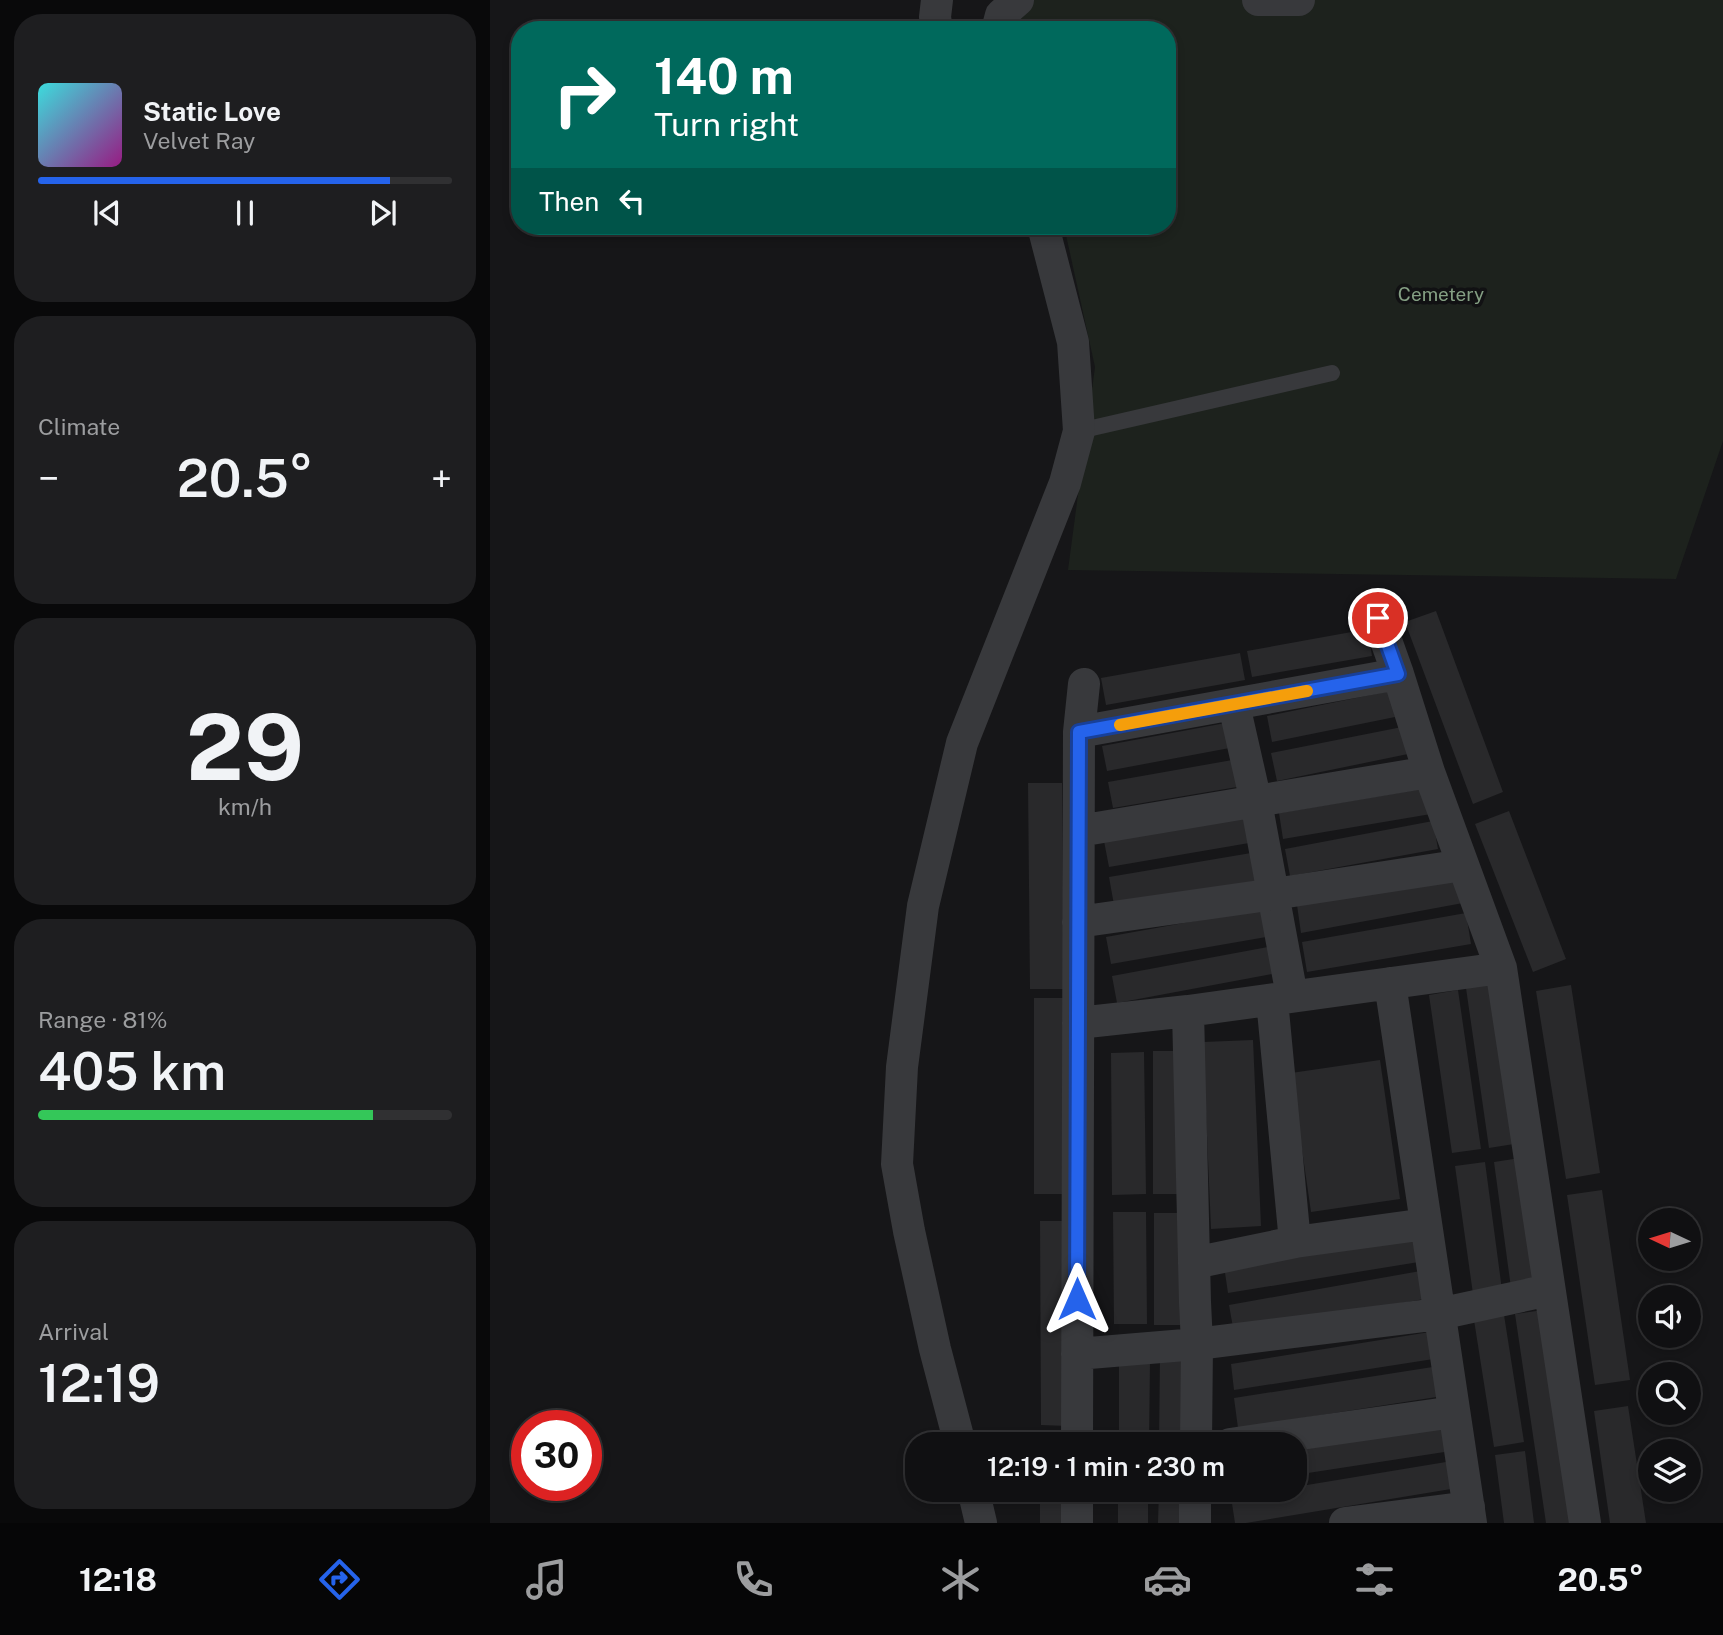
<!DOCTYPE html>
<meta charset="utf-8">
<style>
body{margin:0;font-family:"Public Sans",sans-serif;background:#1e1e20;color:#f1f3f6;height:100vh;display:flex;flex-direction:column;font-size:26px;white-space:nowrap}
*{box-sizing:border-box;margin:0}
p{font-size:23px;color:#9c9d9f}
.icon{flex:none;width:38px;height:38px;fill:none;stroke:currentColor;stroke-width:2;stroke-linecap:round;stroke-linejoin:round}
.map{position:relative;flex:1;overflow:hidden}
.panel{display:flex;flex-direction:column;gap:14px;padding:14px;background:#09090a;width:490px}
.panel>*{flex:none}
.hud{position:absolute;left:21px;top:21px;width:665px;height:214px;border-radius:28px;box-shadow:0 4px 10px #0003,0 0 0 2px #303032;background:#00695c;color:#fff;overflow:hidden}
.needle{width:46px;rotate:274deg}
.fabs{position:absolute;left:1148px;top:1208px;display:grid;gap:14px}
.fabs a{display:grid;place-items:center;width:63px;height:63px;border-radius:50%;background:#101012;box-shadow:0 4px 10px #0003,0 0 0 2px #303032;font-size:35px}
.speed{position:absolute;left:21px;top:1410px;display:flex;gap:14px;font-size:35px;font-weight:700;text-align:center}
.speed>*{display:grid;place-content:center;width:91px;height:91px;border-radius:50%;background:#101012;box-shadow:0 4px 10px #0003,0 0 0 2px #303032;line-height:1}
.speed .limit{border:10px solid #d22;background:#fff;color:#111}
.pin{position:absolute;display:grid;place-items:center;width:60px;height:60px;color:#fff;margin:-30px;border:4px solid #fff;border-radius:50%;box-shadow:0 2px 7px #0007}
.me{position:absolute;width:77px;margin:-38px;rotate:0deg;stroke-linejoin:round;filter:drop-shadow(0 0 5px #0008)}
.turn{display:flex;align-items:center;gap:24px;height:147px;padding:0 28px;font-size:32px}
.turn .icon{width:91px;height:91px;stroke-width:2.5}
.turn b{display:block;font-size:49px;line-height:60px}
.then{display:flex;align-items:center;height:66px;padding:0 28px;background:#0003;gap:14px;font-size:26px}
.big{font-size:52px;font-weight:600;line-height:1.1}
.panel .widget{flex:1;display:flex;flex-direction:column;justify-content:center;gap:10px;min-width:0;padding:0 24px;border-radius:28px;background:#1e1e20}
.panel .dial{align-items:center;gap:0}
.dial b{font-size:91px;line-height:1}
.song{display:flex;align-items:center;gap:21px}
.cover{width:84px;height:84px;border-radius:10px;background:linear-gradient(135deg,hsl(180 70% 55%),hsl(310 70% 35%))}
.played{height:7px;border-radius:4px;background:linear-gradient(90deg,#2563eb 85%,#303032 85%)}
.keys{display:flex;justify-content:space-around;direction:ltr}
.heat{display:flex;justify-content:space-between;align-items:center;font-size:38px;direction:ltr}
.charge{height:10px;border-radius:5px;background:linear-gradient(90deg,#34c759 81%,#303032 0)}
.trip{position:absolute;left:415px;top:1432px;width:402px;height:70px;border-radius:28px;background:#101012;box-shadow:0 4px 10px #0003,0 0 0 2px #303032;font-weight:600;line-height:70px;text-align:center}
.menu{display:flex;height:112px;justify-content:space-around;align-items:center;background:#060607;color:#9c9d9f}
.menu .icon{width:49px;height:49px}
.menu .current{color:#2563eb}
.menu b{font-size:32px;color:#f1f3f6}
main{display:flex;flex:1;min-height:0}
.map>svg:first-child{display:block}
.green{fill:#1d221d}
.building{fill:#29292b}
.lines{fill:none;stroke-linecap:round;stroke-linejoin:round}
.lane{stroke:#38393c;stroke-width:16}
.street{stroke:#38393c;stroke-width:32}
.route-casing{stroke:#184099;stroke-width:18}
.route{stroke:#2563eb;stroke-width:12}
.slow{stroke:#f59e0b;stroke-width:12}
.labels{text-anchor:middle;stroke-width:7;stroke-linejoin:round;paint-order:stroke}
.park-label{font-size:19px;fill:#849f83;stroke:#111113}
</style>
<main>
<section class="panel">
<div class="widget">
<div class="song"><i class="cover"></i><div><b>Static Love</b><p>Velvet Ray</p></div></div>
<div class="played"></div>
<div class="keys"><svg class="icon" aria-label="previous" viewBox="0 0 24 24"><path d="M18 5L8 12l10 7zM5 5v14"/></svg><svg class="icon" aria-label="pause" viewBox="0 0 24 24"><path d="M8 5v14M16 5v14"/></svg><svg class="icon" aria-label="next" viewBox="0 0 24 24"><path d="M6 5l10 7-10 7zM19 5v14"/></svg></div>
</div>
<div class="widget"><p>Climate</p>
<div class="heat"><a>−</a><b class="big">20.5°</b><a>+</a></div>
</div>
<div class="widget dial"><b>29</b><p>km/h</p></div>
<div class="widget"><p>Range · 81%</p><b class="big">405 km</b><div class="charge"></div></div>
<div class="widget"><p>Arrival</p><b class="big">12:19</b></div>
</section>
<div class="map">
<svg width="1233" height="1523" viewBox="0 0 1233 1523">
<rect width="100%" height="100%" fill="#161618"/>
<!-- green -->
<path class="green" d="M512,0H1233V441L1186,579L578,570L605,367L574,226H677V30H500Z"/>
<!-- building -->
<path class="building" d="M946,611L1013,792L983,804L915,622Z
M878,629L882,656L762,677L757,651Z
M750,653L755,680L616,705L611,678Z
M900,691L905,717L782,742L777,716Z
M741,722L745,747L617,771L612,746Z
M912,727L918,754L787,781L781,753Z
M748,759L753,786L623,808L618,782Z
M538,783H572L574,989H540Z
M937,788L941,814L793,839L789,813Z
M1019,811L1076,959L1043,972L985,824Z
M761,816L765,842L619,867L614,841Z
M943,821L948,849L800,876L795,849Z
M767,852L772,880L624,905L619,877Z
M968,876L973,903L811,933L807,905Z
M777,908L782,936L621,964L616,937Z
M976,913L981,944L817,972L812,942Z
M784,946L788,973L627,1003L622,976Z
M1002,984L1024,1144L999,1148L976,988Z
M1081,985L1110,1173L1076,1179L1046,991Z
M968,990L991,1149L962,1153L939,995Z
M544,998H574L575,1194H544Z
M763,1040L771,1226L721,1229L713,1042Z
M663,1051H689L690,1194H663Z
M654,1052L656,1194L622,1195L621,1053Z
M890,1060L910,1199L821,1212L801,1073Z
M1030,1158L1049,1284L1021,1288L1004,1162Z
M995,1162L1012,1290L983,1294L965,1166Z
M1112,1190L1140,1380L1105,1385L1077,1195Z
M623,1212H656L657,1324H624Z
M664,1213H690V1325H664Z
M550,1221H577L578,1426L551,1425Z
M931,1235L935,1261L738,1293L734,1266Z
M936,1270L940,1298L744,1333L739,1305Z
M1053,1310L1085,1523H1056L1025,1314Z
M1014,1315L1034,1442L1004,1447L984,1320Z
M946,1331L950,1358L744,1390L741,1364Z
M670,1355L698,1356L697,1444H669Z
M629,1360L660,1361L659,1444H629Z
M949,1366L953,1396L748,1428L744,1398Z
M1138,1406L1156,1523H1120L1104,1411Z
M957,1427L961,1451L805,1475V1450Z
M550,1433L577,1434V1444H550Z
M1035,1451L1044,1523H1014L1005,1455Z
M962,1461L967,1488L756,1523H745L741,1497L789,1489H805V1487Z
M550,1489H577L576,1523H550Z
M628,1489H658V1523H628Z
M669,1489H697L696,1523H668Z"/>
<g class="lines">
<!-- lane -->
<path class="lane" d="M589,431L842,373"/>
<!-- street -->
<path class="street" d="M768,0H809
M447,30L445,17L447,0
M507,30L511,15L528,0
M888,618L908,674L939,772L1011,968L1095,1523
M744,705L766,802L802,996
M589,732L908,674
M589,831L939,772
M588,922L784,894L973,865
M900,983L981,1523
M782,1000L805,1242
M698,1011L705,1302L707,1344L706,1444
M588,1023L698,1011L1011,968
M704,1263L805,1242L936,1224
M587,1354L707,1344L949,1314L1059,1290
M470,1444L445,1349L419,1231L407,1164L412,1067L433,906L472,743L575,483L589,431L583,342L553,226
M587,1444L589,732L594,684
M740,1444L964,1412
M483,1489L491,1523
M587,1523V1489
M705,1523V1489
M855,1523L979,1507"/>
</g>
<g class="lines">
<!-- route casing -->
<g class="route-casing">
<path id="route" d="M587,1299L589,732L908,674L888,618"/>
</g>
<!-- route -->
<use href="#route" class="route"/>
<!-- slow -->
<path class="slow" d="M630,725L817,691"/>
</g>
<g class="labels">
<!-- park labels -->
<g class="park-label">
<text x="951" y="301">Cemetery</text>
</g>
</g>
</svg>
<div class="fabs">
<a><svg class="needle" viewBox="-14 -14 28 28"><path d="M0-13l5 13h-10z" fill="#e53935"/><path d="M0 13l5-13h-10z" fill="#9c9d9f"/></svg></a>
<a><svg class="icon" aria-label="sound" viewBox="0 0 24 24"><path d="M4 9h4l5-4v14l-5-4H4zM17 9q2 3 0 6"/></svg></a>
<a><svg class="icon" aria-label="search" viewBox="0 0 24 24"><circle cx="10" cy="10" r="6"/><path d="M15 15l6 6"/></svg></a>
<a><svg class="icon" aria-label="layers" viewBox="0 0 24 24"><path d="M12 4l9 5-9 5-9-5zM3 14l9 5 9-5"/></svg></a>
</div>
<div class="speed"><div class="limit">30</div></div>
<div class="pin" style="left:888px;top:618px;background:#d93025"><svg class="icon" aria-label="arrive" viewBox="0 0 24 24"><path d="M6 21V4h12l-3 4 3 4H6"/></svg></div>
<svg class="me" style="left:587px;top:1299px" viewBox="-20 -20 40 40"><path d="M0-17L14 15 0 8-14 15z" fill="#2563eb" stroke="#fff" stroke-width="4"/></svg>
<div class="trip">12:19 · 1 min · 230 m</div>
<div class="hud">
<div class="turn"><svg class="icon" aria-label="right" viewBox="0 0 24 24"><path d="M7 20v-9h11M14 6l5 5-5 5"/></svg><div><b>140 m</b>Turn right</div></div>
<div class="then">Then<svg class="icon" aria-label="left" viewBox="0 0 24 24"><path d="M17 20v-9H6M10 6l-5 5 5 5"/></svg></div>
</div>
</div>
</main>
<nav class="menu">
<b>12:18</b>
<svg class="icon current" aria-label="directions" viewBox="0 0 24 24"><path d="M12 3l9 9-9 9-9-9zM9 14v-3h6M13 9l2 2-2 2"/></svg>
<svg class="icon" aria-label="music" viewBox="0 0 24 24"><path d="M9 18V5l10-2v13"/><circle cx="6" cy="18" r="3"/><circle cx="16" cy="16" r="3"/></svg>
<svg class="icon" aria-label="phone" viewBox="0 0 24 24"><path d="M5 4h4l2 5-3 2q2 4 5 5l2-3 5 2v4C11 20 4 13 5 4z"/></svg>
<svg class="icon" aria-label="climate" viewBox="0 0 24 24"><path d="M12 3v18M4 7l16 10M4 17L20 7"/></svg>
<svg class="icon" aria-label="car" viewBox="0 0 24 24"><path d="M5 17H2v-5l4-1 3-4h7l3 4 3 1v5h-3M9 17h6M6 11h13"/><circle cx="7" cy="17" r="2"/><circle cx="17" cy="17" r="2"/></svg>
<svg class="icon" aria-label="filters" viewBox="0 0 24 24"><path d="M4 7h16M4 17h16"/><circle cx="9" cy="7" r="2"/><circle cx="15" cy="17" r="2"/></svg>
<b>20.5°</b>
</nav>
